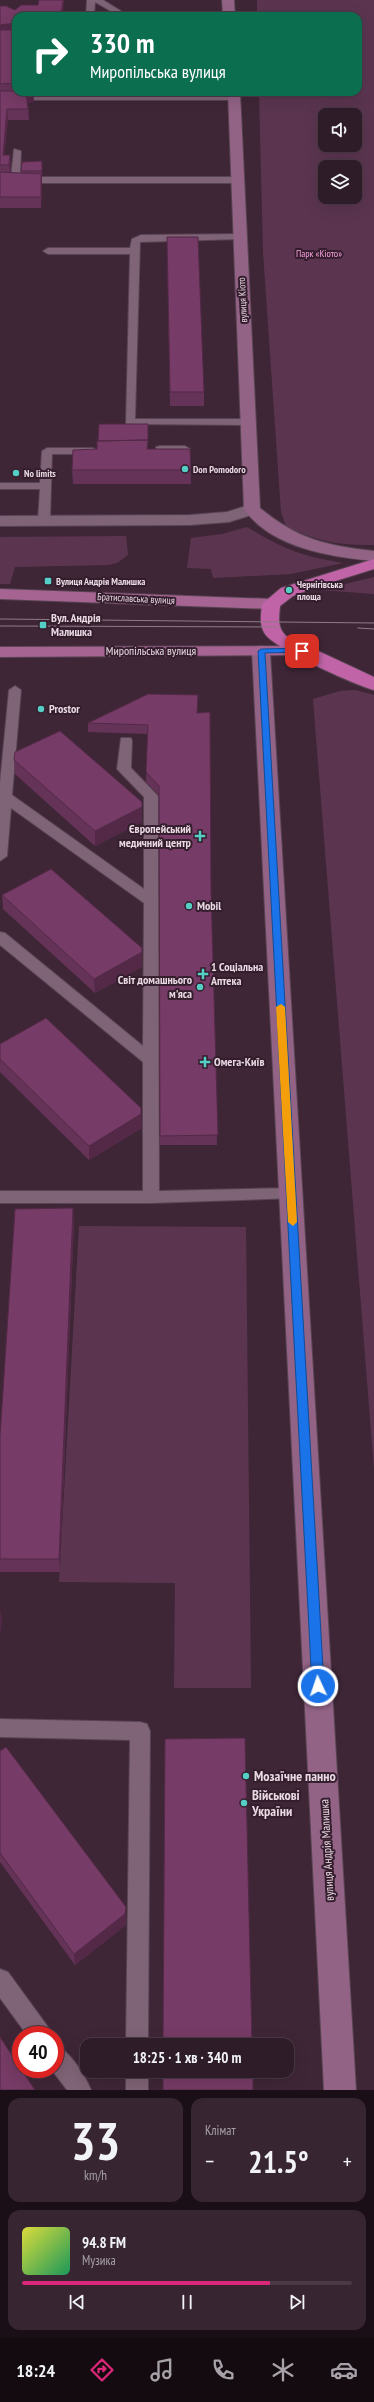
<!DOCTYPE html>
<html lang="uk">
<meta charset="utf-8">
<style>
body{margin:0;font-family:"PT Sans Narrow",sans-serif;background:#372531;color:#f1f3f6;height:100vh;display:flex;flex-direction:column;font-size:15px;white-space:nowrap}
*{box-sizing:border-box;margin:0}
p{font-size:13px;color:#a7a1a8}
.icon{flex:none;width:22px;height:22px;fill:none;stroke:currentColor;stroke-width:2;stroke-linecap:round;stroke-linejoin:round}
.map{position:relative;height:2090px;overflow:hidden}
.sheet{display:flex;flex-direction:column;gap:8px;padding:8px;background:#1a0f17;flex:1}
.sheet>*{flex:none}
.banner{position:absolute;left:12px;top:12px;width:350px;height:84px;border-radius:12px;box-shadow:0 4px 16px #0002,0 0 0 1px #4a3a46;background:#0b6e4f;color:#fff;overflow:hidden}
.buttons{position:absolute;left:318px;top:108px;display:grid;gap:8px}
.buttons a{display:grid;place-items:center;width:44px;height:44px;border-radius:8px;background:#2f1c29;box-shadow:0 4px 16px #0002,0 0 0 1px #4a3a46;font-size:20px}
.speed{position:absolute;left:12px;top:2026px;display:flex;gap:8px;font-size:20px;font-weight:700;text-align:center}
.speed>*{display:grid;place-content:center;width:52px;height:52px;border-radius:50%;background:#2f1c29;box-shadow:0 4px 16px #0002,0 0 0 1px #4a3a46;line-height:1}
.speed .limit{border:6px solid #d22;background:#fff;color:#111}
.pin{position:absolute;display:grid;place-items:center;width:34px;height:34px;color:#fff;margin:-17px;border-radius:8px;box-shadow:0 2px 6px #0006}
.me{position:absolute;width:44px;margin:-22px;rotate:357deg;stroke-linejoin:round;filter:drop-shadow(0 0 3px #0008)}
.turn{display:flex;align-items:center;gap:14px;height:84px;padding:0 12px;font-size:18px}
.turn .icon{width:52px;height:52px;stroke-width:2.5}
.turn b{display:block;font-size:28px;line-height:34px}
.big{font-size:30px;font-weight:600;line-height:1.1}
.sheet .tile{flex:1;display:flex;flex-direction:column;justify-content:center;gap:6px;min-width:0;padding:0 14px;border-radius:12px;background:#372531}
.sheet .dial{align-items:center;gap:0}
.dial b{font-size:52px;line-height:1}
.song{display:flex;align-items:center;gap:12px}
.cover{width:48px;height:48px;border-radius:6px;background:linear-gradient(135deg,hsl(60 70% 55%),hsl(150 70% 35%))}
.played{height:4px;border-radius:2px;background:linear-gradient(90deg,#db2777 75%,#4a3a46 75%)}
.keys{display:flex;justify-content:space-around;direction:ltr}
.heat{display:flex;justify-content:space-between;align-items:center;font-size:22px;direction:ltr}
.sheet .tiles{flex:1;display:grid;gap:8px;grid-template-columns:1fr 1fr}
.tile:last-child{grid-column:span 2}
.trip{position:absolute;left:80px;top:2038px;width:214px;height:40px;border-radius:12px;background:#2f1c29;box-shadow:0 4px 16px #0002,0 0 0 1px #4a3a46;font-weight:600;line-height:40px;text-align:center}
.tabs{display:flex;height:64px;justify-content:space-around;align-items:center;background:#130b10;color:#a7a1a8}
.tabs .icon{width:28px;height:28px}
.tabs .current{color:#db2777}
.tabs b{font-size:18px;color:#f1f3f6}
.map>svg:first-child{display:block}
.green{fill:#5b3550;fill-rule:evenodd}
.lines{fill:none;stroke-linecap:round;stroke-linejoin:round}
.lane-casing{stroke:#584452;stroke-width:2}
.street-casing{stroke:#584452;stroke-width:2}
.secondary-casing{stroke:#584452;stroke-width:2}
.primary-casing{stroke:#584452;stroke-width:2}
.highway-casing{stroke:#584452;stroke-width:2}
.lane{fill:#7f6376;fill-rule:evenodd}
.street{fill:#7f6376;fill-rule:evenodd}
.secondary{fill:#926385;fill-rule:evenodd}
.primary{fill:#a66493;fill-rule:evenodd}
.highway{fill:#c064a7;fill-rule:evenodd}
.tram{stroke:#907b88;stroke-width:1}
.wall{fill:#653358}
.shaded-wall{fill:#532947}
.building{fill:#763b66;stroke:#532947}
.route{fill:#1a73e8;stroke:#114b97}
.slow{fill:#f59e0b}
.poi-dot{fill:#55cec5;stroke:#341d2d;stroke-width:1.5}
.labels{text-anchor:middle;stroke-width:4;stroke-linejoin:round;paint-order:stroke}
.far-park-label{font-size:10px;fill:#f9a1df;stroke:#341d2d}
.far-street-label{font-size:10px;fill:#e9d9e3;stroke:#341d2d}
.far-poi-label{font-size:10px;font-weight:bold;fill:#e9d9e3;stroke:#341d2d;text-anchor:start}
.poi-label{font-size:12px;font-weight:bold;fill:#e9d9e3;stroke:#341d2d;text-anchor:start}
.street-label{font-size:12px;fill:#e9d9e3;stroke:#341d2d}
.near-poi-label{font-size:14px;font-weight:bold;fill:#e9d9e3;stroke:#341d2d;text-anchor:start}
</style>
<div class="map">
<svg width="374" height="2090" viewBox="0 0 374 2090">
<rect width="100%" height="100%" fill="#3f2637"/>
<!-- green -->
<path class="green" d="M257,0H374V545C342,546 314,541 286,526L281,512L263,252L259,92H358V16H257ZM325,115H355V145H325ZM325,167H355V197H325Z
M247,527C283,549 301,556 343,563L291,574L213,578L211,569L187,568L191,538L222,534Z
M126,536L128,555L117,563L108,565L15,567L10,584H0V537Z
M374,577V594L320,590Z
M355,690L374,695V1469L313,699L340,691Z
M79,1226L246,1227L251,1688H174L175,1583L59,1582Z"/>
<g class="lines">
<!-- lane casing -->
<g class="lane-casing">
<path id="lane" d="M87,0H103L129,16H119L95,2L94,16H86Z
M0,94H234L238,97L234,100H0Z
M14,149L21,151L20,177H237L242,180L237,183H0V177H11Z
M239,234L244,237L242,239L140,242L135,419H248L253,422L248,425L126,424L130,254H48L43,251L48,248H130L132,239L141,235Z
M160,446H185L190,449L185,452L156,451V447Z
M47,448H93L98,451L93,454H52L50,521L44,524L38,521L40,489H0V483H40L42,451Z
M15,686L21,690L12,795L144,889V797L117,769L121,738H131L132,741L131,768L158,796L159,1191L291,1188L297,1190L299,1194L297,1198L151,1203H0V1191H143V1062L0,945V932L5,933L143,1046L144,903L11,808L7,856L0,861V783L9,690Z
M0,1719L140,1722L147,1724L150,1731L148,2045H126L130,1740L0,1737Z
M0,1969L8,1972L48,2027L51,2035H27L0,1998Z
M55,2045C70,2051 85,2075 91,2090H67L51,2069H55Z
M126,2071H148V2090H126Z"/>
</g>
<!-- street casing -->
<g class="street-casing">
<path id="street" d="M252,504L258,505L260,509L258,513L229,522L190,525L0,526V516L190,515L227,512Z"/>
</g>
<!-- secondary casing -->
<g class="secondary-casing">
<path id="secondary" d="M222,0H234L235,16H223Z
M228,92H240L260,508C297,539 327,546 374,551V561C331,557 271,548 244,509Z
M261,646L267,647L270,651L356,2090H324L252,651L255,647Z"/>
</g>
<!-- primary casing -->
<g class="primary-casing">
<path id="primary" d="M0,589L271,599L277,600L280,604L277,608L271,609L0,599Z
M302,646L308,647L311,651L308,655L0,657V647Z"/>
</g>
<!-- highway casing -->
<g class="highway-casing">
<path id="highway" d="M374,559V569L313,588L293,596L280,606C279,618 277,627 286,636L374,677V690C355,685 275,649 265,634C259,625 261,614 262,604L281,588Z"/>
</g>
<!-- lane -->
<use href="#lane" class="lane"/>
<!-- street -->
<use href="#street" class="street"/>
<!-- secondary -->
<use href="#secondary" class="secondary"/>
<!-- primary -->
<use href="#primary" class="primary"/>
<!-- highway -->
<use href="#highway" class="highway"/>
<!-- tram -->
<path class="tram" d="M0,619L374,623
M0,626L280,627
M358,628L374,629"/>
</g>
<!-- wall -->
<path class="wall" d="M39,0H64V3L16,16V92H64L33,93L34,102L28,103L29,120H8L4,155H10L11,166L10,173H21L22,162L42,161V184L41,208H0V6L15,10L38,5Z
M167,237L204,392V406H170Z
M148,449H190L191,484H73L72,470Z
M198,705L197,713L211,892L217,1145H160L159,795L146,782L148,734L88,732V723Z
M14,760L142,822L95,846L15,774Z
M2,895L142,967L95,993L3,909Z
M0,1044L142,1128L89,1160L0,1072Z
M73,1208L74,1222L60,1572H0V1436Z
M0,1751L126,1907V1925L75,1965L0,1862Z"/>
<!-- shaded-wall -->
<path class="shaded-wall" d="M63,0H64V3L63,16H61Z
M15,23L16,34L0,35V25Z
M29,92H33L34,102L27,103L26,93Z
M7,109L8,120L3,166V155Z
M10,155L11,166L10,176L9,165Z
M41,174L42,184L41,208Z
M142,802V822L95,846V831Z
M142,948V967L95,993L94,979Z
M141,1108L142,1128L89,1160V1146Z
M73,1208L74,1222L60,1572L59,1559Z
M0,1609L2,1621L0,1636Z
M126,1907V1925L75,1965L74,1954Z"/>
<!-- building -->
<path class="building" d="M39,0H63L61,16H16V27L15,23L0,25V6H6L15,10L21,5H38Z
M0,30H16V83L0,84Z
M0,91H16V92H29L26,93L28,109H7L3,155H10L9,165H0Z
M42,161V171H21L22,162Z
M0,172L41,174V197H0Z
M167,237H198L204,392H170Z
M99,424H148V441V440L98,441Z
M148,440L147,449H190L191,470H72L73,450L97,449V441Z
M148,694L198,695L197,713L210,712L211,892L218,1135L160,1136L159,786L146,772L148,725L88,723Z
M60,731L142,802V807L95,831L14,760L15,752Z
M51,869L142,948V952L94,979L2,895Z
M46,1018L141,1108V1114L89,1146L0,1059V1044Z
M73,1208L59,1559H0V1436L15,1209Z
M245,1738L252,2045H163L165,1739Z
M6,1747L126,1907L125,1914L74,1954L0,1853V1751Z
M0,2037L21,2069L35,2090H0Z
M163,2071H253V2090H163Z"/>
<!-- route -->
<path class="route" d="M302,648L306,651L305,652L265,653L324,1686L318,1691L312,1686L258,651L261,649Z"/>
<!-- slow -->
<path class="slow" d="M281,1004L285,1007L297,1222L293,1226L288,1222L276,1007Z"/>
<!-- markers -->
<g class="poi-dot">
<circle cx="185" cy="469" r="4"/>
<circle cx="16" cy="473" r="4"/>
<rect x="44" y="577" width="8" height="8" rx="2"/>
<circle cx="289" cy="590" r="4"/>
<rect x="39" y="621" width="8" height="8" rx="2"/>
<circle cx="41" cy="709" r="4"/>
<path d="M198 830h4v4h4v4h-4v4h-4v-4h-4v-4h4z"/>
<circle cx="189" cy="906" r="4"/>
<path d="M201 968h4v4h4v4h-4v4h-4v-4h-4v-4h4z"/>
<circle cx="200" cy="987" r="4"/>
<path d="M203 1056h4v4h4v4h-4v4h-4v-4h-4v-4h4z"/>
<circle cx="246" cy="1776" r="4"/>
<circle cx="244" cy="1803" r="4"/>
</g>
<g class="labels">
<!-- far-park labels -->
<g class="far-park-label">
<text x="319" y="257">Парк «Кіото»</text>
</g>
<!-- far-street labels -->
<g class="far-street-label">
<text transform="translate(242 300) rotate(-93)" y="4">вулиця Кіото</text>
<text transform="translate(136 598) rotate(3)" y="4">Братиславська вулиця</text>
</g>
<!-- far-poi labels -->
<g class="far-poi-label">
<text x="193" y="473">Don Pomodoro</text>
<text x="24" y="477">No limits</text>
<text x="56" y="585">Вулиця Андрія Малишка</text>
<text x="297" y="588">Чернігівська<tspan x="297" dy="12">площа</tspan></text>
</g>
<!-- poi labels -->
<g class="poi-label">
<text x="51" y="622">Вул. Андрія<tspan x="51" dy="14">Малишка</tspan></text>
<text x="49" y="713">Prostor</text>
<text x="191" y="833" text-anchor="end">Європейський<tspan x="191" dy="14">медичний центр</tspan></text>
<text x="197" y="910">Mobil</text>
<text x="211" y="971">1 Соціальна<tspan x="211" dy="14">Аптека</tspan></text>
<text x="192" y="984" text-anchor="end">Світ домашнього<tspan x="192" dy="14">м'яса</tspan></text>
<text x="214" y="1066">Омега-Київ</text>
</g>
<!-- street labels -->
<g class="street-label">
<text x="151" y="655">Миропільська вулиця</text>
<text transform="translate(327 1850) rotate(-93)" y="4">вулиця Андрія Малишка</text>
</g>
<!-- near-poi labels -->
<g class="near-poi-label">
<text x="254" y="1781">Мозаїчне панно</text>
<text x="252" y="1800">Військові<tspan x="252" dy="16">України</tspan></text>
</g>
</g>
</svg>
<div class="buttons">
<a><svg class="icon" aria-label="sound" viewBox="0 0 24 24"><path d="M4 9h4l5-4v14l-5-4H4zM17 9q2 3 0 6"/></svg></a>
<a><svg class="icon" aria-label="layers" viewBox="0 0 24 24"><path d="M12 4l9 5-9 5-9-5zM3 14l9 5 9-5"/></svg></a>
</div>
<div class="speed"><div class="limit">40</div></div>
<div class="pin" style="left:302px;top:651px;background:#d93025"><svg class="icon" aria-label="arrive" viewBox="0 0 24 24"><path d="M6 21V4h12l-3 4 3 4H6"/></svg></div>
<svg class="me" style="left:318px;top:1686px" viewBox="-20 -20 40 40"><circle r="17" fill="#1a73e8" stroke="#fff" stroke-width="3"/><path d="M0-11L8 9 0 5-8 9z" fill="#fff"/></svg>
<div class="trip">18:25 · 1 хв · 340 m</div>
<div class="banner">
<div class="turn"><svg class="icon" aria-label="right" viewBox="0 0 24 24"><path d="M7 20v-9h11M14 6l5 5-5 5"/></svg><div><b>330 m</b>Миропільська вулиця</div></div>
</div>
</div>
<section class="sheet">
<div class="tiles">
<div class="tile dial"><b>33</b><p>km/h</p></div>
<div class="tile"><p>Клімат</p>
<div class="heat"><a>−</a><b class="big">21.5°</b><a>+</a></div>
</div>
<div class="tile">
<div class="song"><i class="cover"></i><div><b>94.8 FM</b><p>Музика</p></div></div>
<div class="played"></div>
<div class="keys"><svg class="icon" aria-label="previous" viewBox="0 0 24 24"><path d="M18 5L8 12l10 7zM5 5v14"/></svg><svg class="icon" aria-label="pause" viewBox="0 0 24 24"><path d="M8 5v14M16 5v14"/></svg><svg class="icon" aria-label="next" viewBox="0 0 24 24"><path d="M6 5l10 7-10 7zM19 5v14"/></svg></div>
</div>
</div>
</section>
<nav class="tabs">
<b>18:24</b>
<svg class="icon current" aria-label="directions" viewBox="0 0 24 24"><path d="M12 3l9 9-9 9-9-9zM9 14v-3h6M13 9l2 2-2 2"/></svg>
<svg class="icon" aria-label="music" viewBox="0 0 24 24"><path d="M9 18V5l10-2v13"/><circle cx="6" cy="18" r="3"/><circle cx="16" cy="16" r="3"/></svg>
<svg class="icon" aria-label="phone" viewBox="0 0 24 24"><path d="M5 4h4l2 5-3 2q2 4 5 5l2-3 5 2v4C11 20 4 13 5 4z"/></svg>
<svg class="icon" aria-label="climate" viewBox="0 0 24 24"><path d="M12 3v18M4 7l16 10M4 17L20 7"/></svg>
<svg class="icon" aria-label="car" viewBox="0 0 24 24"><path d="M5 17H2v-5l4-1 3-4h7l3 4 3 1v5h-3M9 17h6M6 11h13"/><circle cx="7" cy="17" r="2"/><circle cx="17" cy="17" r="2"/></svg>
</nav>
